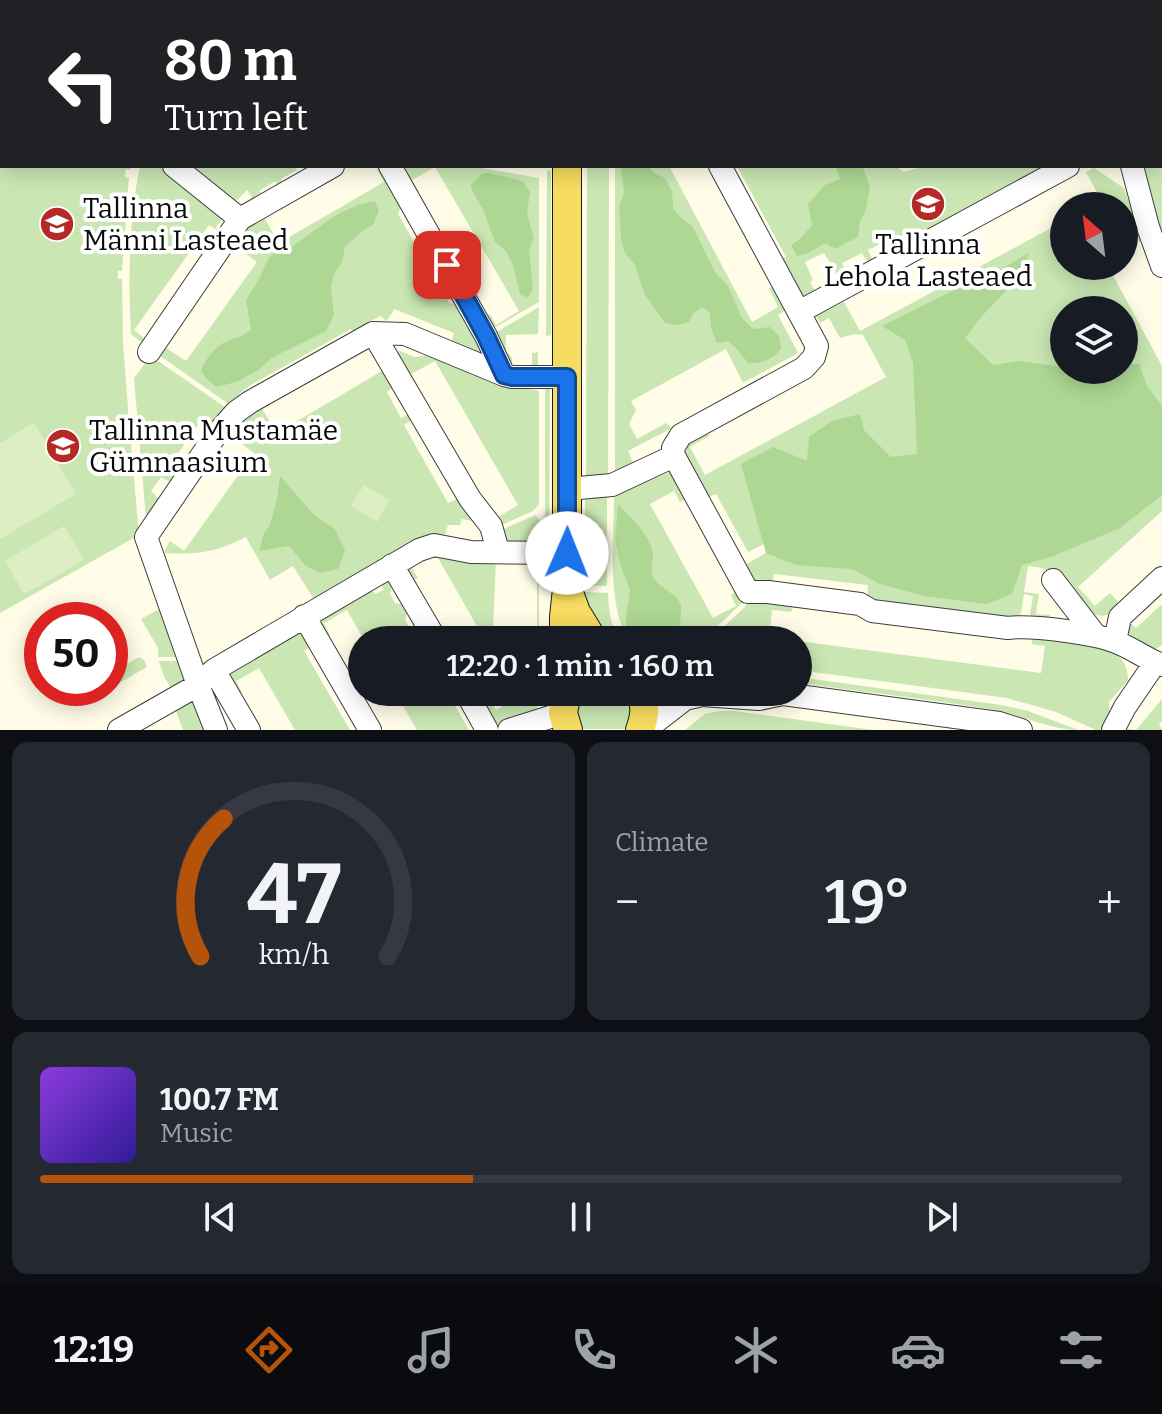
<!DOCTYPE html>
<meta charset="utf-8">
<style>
body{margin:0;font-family:Bitter,serif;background:#242831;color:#f1f3f6;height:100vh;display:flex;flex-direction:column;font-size:30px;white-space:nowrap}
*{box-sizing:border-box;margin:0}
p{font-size:26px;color:#9ea1a6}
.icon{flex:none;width:44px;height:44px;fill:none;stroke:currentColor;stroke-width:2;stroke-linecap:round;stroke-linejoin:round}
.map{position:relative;height:730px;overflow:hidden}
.side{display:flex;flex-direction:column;gap:12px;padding:12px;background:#0d0f14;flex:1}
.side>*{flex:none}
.guide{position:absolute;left:0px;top:0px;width:1162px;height:168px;box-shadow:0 4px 20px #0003;background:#202124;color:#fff;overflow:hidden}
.needle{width:52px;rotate:332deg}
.fabs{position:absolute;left:1050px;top:192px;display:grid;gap:16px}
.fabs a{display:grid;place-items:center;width:88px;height:88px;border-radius:50%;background:#171b24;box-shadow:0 4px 20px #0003;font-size:40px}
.speed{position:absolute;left:24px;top:602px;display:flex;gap:16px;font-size:40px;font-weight:700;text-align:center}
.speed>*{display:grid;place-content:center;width:104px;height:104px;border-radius:50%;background:#171b24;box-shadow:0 4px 20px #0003;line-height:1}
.speed .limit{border:12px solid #d22;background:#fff;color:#111}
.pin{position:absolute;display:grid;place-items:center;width:68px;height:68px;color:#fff;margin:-34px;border-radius:16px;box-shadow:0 4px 12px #0006}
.me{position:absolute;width:88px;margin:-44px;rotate:1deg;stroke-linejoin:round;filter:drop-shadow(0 0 6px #0008)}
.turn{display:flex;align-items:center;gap:28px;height:168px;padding:0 32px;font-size:36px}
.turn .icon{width:104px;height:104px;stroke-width:2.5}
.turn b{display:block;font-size:56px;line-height:68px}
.big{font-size:60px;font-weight:600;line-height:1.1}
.side .tile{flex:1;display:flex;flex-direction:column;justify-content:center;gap:12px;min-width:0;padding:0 28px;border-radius:16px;background:#242831}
.side .dial{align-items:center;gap:0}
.dial svg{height:208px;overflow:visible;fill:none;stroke:#363941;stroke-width:7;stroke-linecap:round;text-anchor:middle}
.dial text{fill:#f1f3f6;stroke:none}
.song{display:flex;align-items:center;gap:24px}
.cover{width:96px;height:96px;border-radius:12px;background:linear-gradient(135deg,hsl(270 70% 55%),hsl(250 70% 35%))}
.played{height:8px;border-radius:4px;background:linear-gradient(90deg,#b45309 40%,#363941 40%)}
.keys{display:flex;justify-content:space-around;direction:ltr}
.heat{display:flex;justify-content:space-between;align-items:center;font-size:44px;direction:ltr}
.side .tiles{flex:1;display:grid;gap:12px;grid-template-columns:1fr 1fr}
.tile:last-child{grid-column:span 2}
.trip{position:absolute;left:348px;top:626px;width:464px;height:80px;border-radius:40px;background:#171b24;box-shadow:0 4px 20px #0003;font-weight:600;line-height:80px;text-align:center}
.menu{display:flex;height:128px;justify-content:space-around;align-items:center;background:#090b0e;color:#9ea1a6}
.menu .icon{width:56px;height:56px}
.menu .current{color:#b45309}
.menu b{font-size:36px;color:#f1f3f6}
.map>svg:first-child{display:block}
.green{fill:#cae7b3;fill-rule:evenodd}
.forest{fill:#add793}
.pitch{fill:#ddeec5}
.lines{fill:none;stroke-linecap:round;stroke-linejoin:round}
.minor-casing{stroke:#3d3d3d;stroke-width:24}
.major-casing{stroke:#1b1b1b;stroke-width:30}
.minor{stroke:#fff;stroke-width:22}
.major{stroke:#f6dc60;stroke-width:28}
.route-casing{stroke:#114b97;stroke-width:20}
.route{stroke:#1a73e8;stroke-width:14}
.labels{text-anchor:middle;stroke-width:8;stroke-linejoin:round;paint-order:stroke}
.poi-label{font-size:28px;fill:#0a0a0a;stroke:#fff;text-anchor:start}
</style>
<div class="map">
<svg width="1162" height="730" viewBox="0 0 1162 730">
<rect width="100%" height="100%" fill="#fffce7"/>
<!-- green -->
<path class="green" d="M1162,37V229L1161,230L1143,166H1160V40Z
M2,96V166H131L130,170L126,169L125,177L129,178L128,188L122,271H118V279H122L123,342L129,423L126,424L127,432H130L139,535L0,613V97Z
M140,166H167L223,218L216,227L222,231L221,233L209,225L134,330L145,339L146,346L131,334C128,281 129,217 140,166Z
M181,166H295L297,170L281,179L282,181L277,184L275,181L259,191L267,198L256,203L247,190L231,206Z
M375,166H384L404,208L400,209L398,214L415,244L425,246L439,267L434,268L432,273L449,303L463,306L490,359L451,344L454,333L394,309L389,318L385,321L381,316L367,323L370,329L360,335L351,329L249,386L239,394L244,399L233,407L153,351L163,346L186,361L257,262L231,242L262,214L279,243L384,182Z
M399,166H470L539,178V302L492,329L485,316L490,314L496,325L519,311L435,167L412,180L419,192L414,195L405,177L408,175L405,169Z
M587,166H609L608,479L586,480Z
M615,166H669L752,322L778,307L769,288L774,286L786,310L778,315L798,353L743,383L726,349L631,401L636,410L629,424L637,439L666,423L670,426V429L628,451L633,463L631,468L615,475Z
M737,166H895L904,172L925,166H1047L905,244L899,234L889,239L895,253L885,256L878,245L868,250L875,265L871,267L862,253L842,263L849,277L841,281L824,253L805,262L813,280L810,282L817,294L801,301L777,262L786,257Z
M1094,168L1124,188L1142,240L1128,248L1124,240V206H1092L1101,200L1086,172Z
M547,170L551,171V335L546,336Z
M1064,221V266H1108L1162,366V511L1078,587L1095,606L1110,593L1121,605C1089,636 1085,592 1064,578C1053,570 1041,567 1028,566L1024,592L1039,594L1036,614L1050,615L1049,625L1032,619L1030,615L1033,596L1024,594L1021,613L1015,618L867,600L868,585L774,574L772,586L749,585L743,566L784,543L769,536L762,539L764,544L748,552L716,494L706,498L678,449L707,431L709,436L690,447L705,475L886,377L863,335L855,334L840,338L829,318L820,323L816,316L844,302L860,331ZM1064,310H1124V370H1064Z
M539,307L538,334L506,335V351L512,358V367L532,368V353L538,352V372L511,371L493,334Z
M400,351L415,357L427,355L499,386L537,390L539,393V504L533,511L497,527L495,519L518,505L435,361L411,374L417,385L414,388L396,356L397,352Z
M151,356L229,410L213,422L204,416L177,455L184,461L185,467L173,482H170L161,477L151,491L160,500L146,519L134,378Z
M387,368L397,385L387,392L401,418L413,412V419L404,425L448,503L461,497L483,523L462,519L460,525H448L443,540L317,604L293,566L270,580L246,537C216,552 198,555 165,553V550L170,541L184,551L254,453L233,437L243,415L270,398L273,402L262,409L277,433Z
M545,384H550L549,545L545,544Z
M674,470L689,497L680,502L674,491L650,504L713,618L736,606L731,595L739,589L745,600L703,640H629C606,606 614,537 614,496Z
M607,492V586L585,585V494Z
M535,515L539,519V546L504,545L499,531Z
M432,549L472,558L496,559L493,628H537V559L539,560V640H485L435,553L411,567L418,578L407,584C396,562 413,556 432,549Z
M387,574L394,583L390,594L395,603L400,604L404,600L409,607L405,620L414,635L420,637L422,633L430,640H364L347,610L324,623L330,635L322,640L315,618L371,588L375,594L384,590L381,583Z
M585,592L608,593C609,610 610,625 620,640H603L586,607Z
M751,598L794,604L791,612L772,610L769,637L790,640H709L743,609Z
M1162,604V645L1153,650C1135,644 1126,641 1127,620L1136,628Z
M161,608L181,657H158V648L141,619Z
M303,631L313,645L304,651L350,730H295L259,668L236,681L242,692L236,695L225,672L249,653Z
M1033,635C1062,639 1130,638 1128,680L1109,702L1110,722L1104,730H1096L1056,712L1007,698L798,670V641L1041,673L1045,646L1032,644Z
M139,657L144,660L147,667L100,694L97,688H110V674Z
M159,661H183L189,677L172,689L164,677Z
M798,677L1001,705L1028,711L1078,730C1050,730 1023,715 995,710C929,699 863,692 798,683Z
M395,692H447L469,730H417Z
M515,692H538L537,709L530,714L492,725L479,706L489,700L496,710L517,697Z
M583,692H626C634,704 634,717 626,729H582C575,717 575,704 583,692Z
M195,693L210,730H183L174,706Z
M1162,699V721L1159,724L1162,730H1121L1122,728L1136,730Z
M720,711H734L873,730H685L705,714Z"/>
<!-- forest -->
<path class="forest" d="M621,166H648L653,172L665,178L672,191L673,208L682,219L693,227L715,272L728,286L742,318L753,329L770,327L779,336L781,349C771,360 762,364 748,363L736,348L728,341L717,343L711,328L710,313L702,307L694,313L689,322L677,325L665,323L644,293L635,265L625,253L621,240L619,206L624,193Z
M836,166H862L870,186L866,209L860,222L858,237L835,249L826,243L808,253L797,256L791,245L800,239L812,225L808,204L825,185L840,179Z
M489,173L523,181L530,192L527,214L534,238L529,250L533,289L528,298L520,294L513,265L506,251L495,242L484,212L470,186L482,174Z
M375,201L379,211L373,225L361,232L345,247L342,262L334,274L331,287L334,315L326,331L273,357L257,371L236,382L216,387L206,378L201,371C204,360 216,346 227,341C238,336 240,338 251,330L246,300L258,281L269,258L280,248L293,246L336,215L358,205Z
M1029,253L1020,277L981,317L965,338L993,365L1019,361L1064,367V370H1124V364H1139L1147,386L1162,406V495L1120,528L1051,557L1022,565L1012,594L987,604L924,596L880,584L852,569L796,565L766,553L741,464L773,447L807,461L809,437L832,421L860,414L864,430L891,457L917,454L913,363L905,340L882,326L954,290L999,270Z
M280,476L314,515L335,529L345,550L338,569L319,573L305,565L289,546L259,551L264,533L270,525L277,499Z
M618,504C631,518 651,535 653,555C653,565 649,571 655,580C662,590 678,593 681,606C682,611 680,619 680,625L658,628V640L640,638L627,629L626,616L630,590L620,564L615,539Z"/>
<!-- pitch -->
<path class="pitch" d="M34,423L76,494L0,539V443Z
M364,485L390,500L377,522L351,506Z
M64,526L84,560L24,594L5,561Z"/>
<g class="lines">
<!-- minor casing -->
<g class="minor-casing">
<path id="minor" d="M403,0L404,2
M292,2L296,0
M803,2L807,0
M1160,32L1162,29
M390,166L486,336L504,375
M1132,166L1148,227L1162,266
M240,219L333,166
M799,312L1068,166
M373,333L470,499L491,526L498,551
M149,352L240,219L174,166
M674,456L748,592H768L860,604L872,611L1008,628C1031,625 1095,633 1116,642C1132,648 1146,659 1162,665
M568,489L612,485L674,456L673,448L681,435L804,368L814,357L817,346L720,166
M392,565L436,640
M1053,580L1096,636
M304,616L370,730
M1115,641L1120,617L1162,578
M214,670L249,730
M466,692L487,730
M777,692L783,694L999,723L1021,730
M119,730L198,685L214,670L419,550L434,545L471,552L567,553
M216,730L198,685L146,537L215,436L236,412L250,402L373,333L405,334L504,375L512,377H567
M509,730L563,713
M645,730L685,699L702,695L759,699L783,694
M1113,730L1125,707L1155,663"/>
</g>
<!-- major casing -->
<g class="major-casing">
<path id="major" d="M569,2V0
M569,593L576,612L593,640
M564,640V617L567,589V166
M567,692L563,713L568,730
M640,730C645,716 646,706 641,692"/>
</g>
<!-- minor -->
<use href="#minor" class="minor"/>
<!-- major -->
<use href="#major" class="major"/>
</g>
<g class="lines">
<!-- route casing -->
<g class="route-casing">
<path id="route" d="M447,265L486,336L504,375L512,377H567V553"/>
</g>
<!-- route -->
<use href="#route" class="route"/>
</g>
<!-- icons -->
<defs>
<g id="school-disc" transform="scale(1.8)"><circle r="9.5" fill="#b62a26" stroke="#fff"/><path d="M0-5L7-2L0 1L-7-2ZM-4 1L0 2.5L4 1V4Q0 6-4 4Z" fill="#fff"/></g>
</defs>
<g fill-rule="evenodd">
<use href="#school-disc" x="928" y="204"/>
<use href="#school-disc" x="57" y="224"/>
<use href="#school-disc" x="63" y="446"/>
</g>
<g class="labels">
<!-- poi labels -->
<g class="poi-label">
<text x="83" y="218">Tallinna<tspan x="83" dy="32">Männi Lasteaed</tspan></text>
<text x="928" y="254" text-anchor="middle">Tallinna<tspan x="928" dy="32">Lehola Lasteaed</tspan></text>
<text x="89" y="440">Tallinna Mustamäe<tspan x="89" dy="32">Gümnaasium</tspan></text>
</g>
</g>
</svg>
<div class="fabs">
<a><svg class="needle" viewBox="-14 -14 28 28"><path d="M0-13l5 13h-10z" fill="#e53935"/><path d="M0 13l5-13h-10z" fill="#9ea1a6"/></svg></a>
<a><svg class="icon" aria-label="layers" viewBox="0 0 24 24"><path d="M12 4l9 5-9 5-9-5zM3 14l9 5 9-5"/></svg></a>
</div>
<div class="speed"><div class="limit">50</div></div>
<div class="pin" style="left:447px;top:265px;background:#d93025"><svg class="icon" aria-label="arrive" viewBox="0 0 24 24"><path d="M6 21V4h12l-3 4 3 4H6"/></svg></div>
<svg class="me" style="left:567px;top:553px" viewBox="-20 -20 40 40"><circle r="19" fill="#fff"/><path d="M0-13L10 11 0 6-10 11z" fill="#1a73e8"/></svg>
<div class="trip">12:20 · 1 min · 160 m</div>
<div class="guide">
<div class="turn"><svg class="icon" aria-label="left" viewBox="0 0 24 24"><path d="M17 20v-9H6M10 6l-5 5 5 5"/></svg><div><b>80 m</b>Turn left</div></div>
</div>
</div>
<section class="side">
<div class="tiles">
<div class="tile dial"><svg viewBox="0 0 100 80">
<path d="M14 69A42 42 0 1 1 86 69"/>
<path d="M14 69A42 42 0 0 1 23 16" stroke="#b45309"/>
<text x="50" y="56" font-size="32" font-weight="700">47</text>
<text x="50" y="72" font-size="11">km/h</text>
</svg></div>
<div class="tile"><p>Climate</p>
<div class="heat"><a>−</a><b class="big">19°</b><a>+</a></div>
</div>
<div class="tile">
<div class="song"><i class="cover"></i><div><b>100.7 FM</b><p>Music</p></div></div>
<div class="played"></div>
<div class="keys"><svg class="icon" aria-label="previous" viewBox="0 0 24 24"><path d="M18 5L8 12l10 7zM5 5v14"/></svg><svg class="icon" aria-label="pause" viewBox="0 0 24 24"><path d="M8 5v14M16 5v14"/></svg><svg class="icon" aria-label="next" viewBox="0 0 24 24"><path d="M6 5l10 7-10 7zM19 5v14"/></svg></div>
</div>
</div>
</section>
<nav class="menu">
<b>12:19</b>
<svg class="icon current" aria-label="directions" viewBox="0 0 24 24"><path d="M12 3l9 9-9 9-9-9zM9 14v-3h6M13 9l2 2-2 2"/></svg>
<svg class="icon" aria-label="music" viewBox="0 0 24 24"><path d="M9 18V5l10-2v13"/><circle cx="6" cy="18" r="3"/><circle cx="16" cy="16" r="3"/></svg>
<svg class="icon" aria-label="phone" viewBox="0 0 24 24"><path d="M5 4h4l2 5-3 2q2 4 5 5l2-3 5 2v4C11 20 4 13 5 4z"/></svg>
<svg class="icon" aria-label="climate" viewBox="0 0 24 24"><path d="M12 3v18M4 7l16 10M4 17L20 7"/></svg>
<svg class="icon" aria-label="car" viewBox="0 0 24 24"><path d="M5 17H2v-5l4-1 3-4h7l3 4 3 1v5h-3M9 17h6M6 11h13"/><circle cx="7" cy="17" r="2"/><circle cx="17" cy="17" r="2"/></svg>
<svg class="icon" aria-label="filters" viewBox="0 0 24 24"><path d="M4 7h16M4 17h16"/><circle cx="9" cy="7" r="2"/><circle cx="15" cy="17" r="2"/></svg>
</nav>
